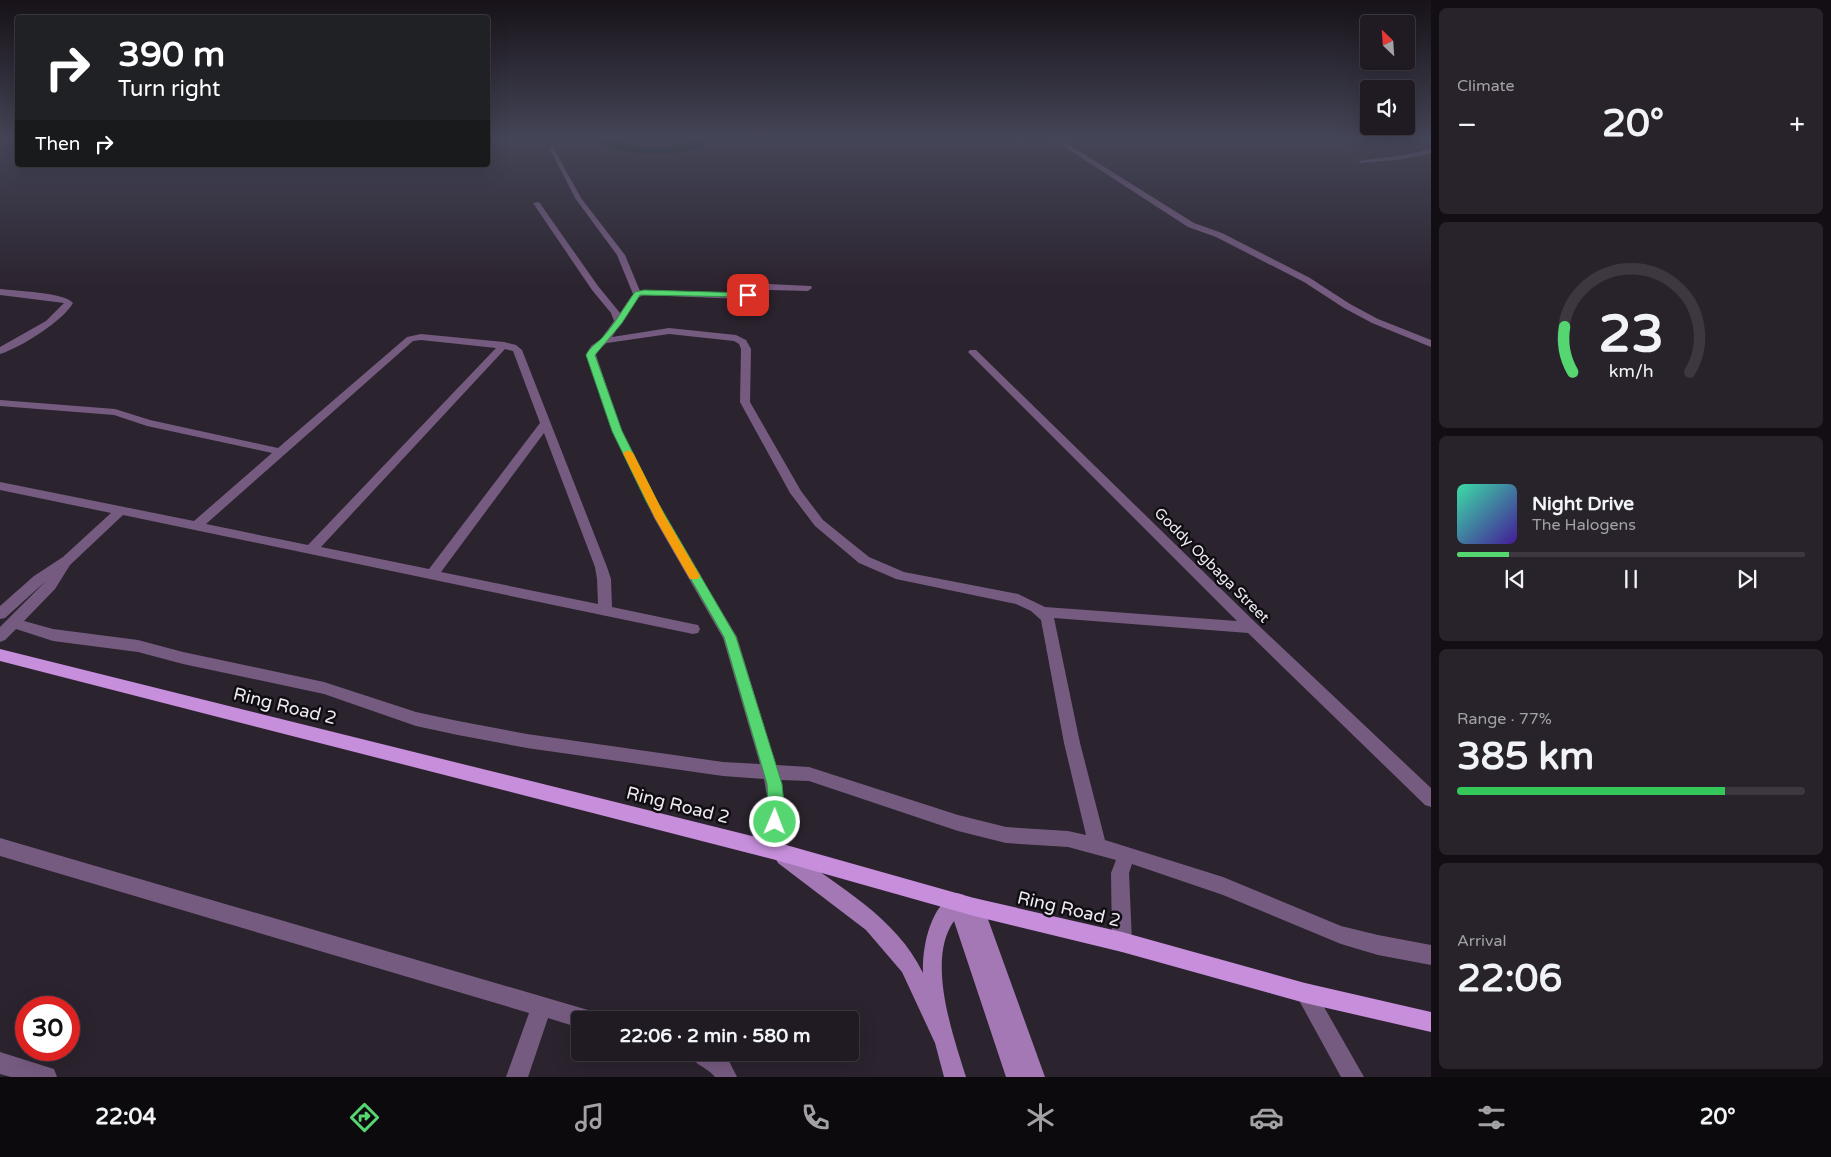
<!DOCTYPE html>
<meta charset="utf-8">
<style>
body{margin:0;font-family:"Varela Round",sans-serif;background:#28232a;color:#f1f3f6;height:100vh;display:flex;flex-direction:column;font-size:19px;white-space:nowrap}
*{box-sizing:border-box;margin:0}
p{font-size:16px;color:#a2a1a5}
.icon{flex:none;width:28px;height:28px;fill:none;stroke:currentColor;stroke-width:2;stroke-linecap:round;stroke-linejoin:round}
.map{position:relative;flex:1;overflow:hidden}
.drawer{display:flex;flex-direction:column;gap:8px;padding:8px;background:#120e13;width:400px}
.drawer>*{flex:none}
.hud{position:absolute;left:15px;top:15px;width:475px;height:152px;border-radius:5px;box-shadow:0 5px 20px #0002,0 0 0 1px #3d3840;background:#202124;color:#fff;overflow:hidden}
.needle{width:32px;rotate:335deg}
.fabs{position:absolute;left:1360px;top:15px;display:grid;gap:10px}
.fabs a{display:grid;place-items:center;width:55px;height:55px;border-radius:5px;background:#201a22;box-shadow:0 5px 20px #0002,0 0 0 1px #3d3840;font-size:25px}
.speed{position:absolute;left:15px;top:996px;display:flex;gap:10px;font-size:25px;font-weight:700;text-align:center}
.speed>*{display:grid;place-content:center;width:65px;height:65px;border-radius:50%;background:#201a22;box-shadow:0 5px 20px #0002,0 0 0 1px #3d3840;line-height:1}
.speed .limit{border:8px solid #d22;background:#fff;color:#111}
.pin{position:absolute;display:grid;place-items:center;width:42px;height:42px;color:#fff;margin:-21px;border-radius:10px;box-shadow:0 2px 8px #0006}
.me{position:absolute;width:55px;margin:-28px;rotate:1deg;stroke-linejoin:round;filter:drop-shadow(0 0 4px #0008)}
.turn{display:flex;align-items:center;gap:18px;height:105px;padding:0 20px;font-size:22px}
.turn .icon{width:65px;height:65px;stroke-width:2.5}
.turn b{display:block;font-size:35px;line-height:42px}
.then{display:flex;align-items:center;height:48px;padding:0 20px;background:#0003;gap:10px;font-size:19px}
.big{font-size:38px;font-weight:700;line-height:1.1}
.drawer .card{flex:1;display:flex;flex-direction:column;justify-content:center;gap:8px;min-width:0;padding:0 18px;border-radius:8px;background:#28232a}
.drawer .dial{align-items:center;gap:0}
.dial svg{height:130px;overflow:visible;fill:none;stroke:#3d3840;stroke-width:7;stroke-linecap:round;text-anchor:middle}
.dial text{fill:#f1f3f6;stroke:none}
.song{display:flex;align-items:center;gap:15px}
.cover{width:60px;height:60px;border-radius:8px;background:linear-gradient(135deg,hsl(160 70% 55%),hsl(260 70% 35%))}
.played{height:5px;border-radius:2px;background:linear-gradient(90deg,#55d671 15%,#3d3840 15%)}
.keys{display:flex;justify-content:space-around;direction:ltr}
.heat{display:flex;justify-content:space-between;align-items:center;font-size:28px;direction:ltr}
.charge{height:8px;border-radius:4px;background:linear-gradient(90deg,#34c759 77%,#3d3840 0)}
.trip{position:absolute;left:571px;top:1011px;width:288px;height:50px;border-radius:5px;background:#201a22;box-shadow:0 5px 20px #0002,0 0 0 1px #3d3840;font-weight:700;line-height:50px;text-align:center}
.dock{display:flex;height:80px;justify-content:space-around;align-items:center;background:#0d0a0e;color:#a2a1a5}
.dock .icon{width:35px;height:35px}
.dock .current{color:#55d671}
.dock b{font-size:22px;color:#f1f3f6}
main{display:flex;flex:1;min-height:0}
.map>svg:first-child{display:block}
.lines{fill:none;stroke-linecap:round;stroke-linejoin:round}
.river{fill:#001604;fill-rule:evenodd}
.street{fill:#765b80;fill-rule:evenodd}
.secondary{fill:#a378b4;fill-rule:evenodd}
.primary{fill:#c68edb;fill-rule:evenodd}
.route{fill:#55d671;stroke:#378b49}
.slow{fill:#f59e0b}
.labels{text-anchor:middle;stroke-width:5;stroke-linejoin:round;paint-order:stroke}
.street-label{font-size:15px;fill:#f0ebf2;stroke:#110e13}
.near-street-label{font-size:18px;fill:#f0ebf2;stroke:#110e13}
</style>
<main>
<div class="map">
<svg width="1431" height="1077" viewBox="0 0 1431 1077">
<rect width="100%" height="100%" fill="#2b232e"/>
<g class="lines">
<!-- river -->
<path class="river" d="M594,138C602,138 604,140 611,141C626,145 642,148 657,148C677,148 694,137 714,138C692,160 619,157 594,141Z"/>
<!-- street -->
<path class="street" d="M1051,138H1058L1194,223L1222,233L1310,278L1350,304L1378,319L1431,340V347L1372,323L1344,308L1304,282L1216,237L1188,227Z
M549,147H553L581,198L625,255L640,291L741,293L768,284L811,286L812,288L808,291L769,290L742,299L644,295L637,298L612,337L669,328L736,335L746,340L751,349L750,402L801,491L823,520L869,557L904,572L1018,594L1045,607L1237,621L968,352L970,350H976L1257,624L1431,788V807L1425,805L1248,633L1054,618L1080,743L1105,840L1223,877L1341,926L1378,935L1431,945V965L1378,955L1341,944L1223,895L1132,864L1129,873L1132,942L1129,949L1122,952L1115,949L1112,942L1111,873L1116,860L1068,847L1006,843L958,831L809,781L781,780L785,808L781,850L778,856L772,859L766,856L763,850L769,808L764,779L723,776L527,748L458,735L416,726L324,694L183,664L138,652L53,641L16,629L5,640L0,642V627L47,580L5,618L0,619V606L34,576L63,557L111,513L0,490V482L194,521L272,453L147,426L114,415L0,406V400L115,409L150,420L278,448L407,337L421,334L504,342L516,345L522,350L607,567L611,579L612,607L693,624L698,625L700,629L698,633L693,634L123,515L70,565L55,589L24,621L53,629L138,640L183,652L324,682L416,712L458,721L527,734L723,762L760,764L723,638L654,518L612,431L586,355L591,346L601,339L614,321L611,313L592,290L533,203L539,202L598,286L620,313L633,294L617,255L575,198ZM669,334L734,341L739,344L741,349L740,402L790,493L815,526L859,563L896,579L1016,604L1031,611L1041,620L1064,743L1086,835L1068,831L1006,827L958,815L809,767L776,765L737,637L666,518L622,431L596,355L598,349L607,343ZM421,340L496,348L308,545L206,524L413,341ZM505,349L513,351L540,423L429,569L321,547ZM544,433L595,567L597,579L598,604L441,572Z
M1431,149V153L1404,159L1361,163L1358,161L1404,155Z
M0,289C15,291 64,292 73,303C63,321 20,348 0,354V347L46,321L64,303L0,295Z
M0,838L588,1010L595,1013L598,1020H580V1028L548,1018L528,1077H506L529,1013L0,856Z
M1305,983L1312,986L1364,1077H1341L1295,993L1298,986Z
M0,1052L54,1069L57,1077H11L0,1074Z
M688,1052H721L729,1061L737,1077H715C707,1067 692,1064 688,1052Z"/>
<!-- secondary -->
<path class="secondary" d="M784,848L790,851C838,886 897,918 923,973C922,948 930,904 957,893L964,895L966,903L974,898L981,900L1045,1077H1006L954,921C926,960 953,1035 966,1077H944L935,1043L902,972L866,930L778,863L775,857L778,851Z"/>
<!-- primary -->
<path class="primary" d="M0,649L772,841L974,898L1122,932L1305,983L1431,1012V1032L1305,1003L1122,952L974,916L772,859L0,661Z"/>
</g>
<!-- sky -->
<linearGradient id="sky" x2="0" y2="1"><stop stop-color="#181319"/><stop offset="0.48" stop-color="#444557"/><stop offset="1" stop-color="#444557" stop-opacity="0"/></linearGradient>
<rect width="1431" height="289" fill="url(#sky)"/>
<!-- route -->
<path class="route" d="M644,290L748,293L752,295L748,297L640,295L622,323L595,355L622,431L657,501L736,637L782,784C783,798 787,813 781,827L775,829L770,827C767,821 768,793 767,784L724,637L646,501L612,431L586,355C590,347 596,344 602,338C615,324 624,307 635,292Z"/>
<!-- slow -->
<path class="slow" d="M628,450L633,453L666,518L700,576L698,579H690L655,518L623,453Z"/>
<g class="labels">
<!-- street labels -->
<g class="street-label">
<text transform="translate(1212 565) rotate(45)" y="5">Goddy Ogbaga Street</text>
</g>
<!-- near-street labels -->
<g class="near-street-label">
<text transform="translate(285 706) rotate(14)" y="6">Ring Road 2</text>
<text transform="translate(678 805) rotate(14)" y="6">Ring Road 2</text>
<text transform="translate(1069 909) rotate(13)" y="6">Ring Road 2</text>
</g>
</g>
</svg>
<div class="fabs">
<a><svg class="needle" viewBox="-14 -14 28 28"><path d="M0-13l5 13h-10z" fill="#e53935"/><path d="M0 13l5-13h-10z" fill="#a2a1a5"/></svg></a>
<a><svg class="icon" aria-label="sound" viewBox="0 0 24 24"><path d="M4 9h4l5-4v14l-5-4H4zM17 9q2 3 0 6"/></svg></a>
</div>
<div class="speed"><div class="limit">30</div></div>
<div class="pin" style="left:748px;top:295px;background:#d93025"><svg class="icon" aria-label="arrive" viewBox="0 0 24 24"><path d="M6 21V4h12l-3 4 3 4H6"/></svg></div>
<svg class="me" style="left:775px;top:822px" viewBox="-20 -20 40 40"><circle r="17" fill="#55d671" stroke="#fff" stroke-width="3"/><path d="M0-11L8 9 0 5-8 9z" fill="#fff"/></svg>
<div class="trip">22:06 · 2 min · 580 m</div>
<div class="hud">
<div class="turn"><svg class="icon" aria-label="right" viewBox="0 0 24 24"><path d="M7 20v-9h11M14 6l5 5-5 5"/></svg><div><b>390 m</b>Turn right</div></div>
<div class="then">Then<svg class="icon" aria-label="right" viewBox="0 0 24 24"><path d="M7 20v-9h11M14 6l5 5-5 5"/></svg></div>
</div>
</div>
<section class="drawer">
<div class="card"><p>Climate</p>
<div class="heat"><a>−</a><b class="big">20°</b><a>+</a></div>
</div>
<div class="card dial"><svg viewBox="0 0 100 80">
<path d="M14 69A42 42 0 1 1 86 69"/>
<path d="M14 69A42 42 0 0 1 9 41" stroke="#55d671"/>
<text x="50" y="56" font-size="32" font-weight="700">23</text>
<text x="50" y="72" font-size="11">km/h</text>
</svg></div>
<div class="card">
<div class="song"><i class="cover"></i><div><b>Night Drive</b><p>The Halogens</p></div></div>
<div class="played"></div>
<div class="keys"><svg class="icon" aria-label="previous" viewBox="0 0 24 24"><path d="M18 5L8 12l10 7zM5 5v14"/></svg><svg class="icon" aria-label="pause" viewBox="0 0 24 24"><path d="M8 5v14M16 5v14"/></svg><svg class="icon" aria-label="next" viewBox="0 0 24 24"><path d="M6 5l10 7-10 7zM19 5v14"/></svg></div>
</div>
<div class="card"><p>Range · 77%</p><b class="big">385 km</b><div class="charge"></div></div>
<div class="card"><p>Arrival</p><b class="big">22:06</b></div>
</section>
</main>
<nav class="dock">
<b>22:04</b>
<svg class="icon current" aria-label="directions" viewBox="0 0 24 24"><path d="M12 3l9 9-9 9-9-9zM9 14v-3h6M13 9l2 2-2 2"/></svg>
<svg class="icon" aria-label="music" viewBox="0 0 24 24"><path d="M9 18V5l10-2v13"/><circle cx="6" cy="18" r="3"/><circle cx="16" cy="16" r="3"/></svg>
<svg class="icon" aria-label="phone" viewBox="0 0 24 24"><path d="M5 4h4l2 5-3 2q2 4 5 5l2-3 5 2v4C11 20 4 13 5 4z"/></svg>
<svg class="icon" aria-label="climate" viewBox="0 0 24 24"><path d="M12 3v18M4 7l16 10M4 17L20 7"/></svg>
<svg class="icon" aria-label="car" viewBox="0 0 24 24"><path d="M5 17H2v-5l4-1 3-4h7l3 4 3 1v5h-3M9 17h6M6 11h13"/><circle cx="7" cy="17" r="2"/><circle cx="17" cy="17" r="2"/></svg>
<svg class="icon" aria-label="filters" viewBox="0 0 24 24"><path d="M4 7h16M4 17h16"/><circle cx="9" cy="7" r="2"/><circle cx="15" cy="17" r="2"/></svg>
<b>20°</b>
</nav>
